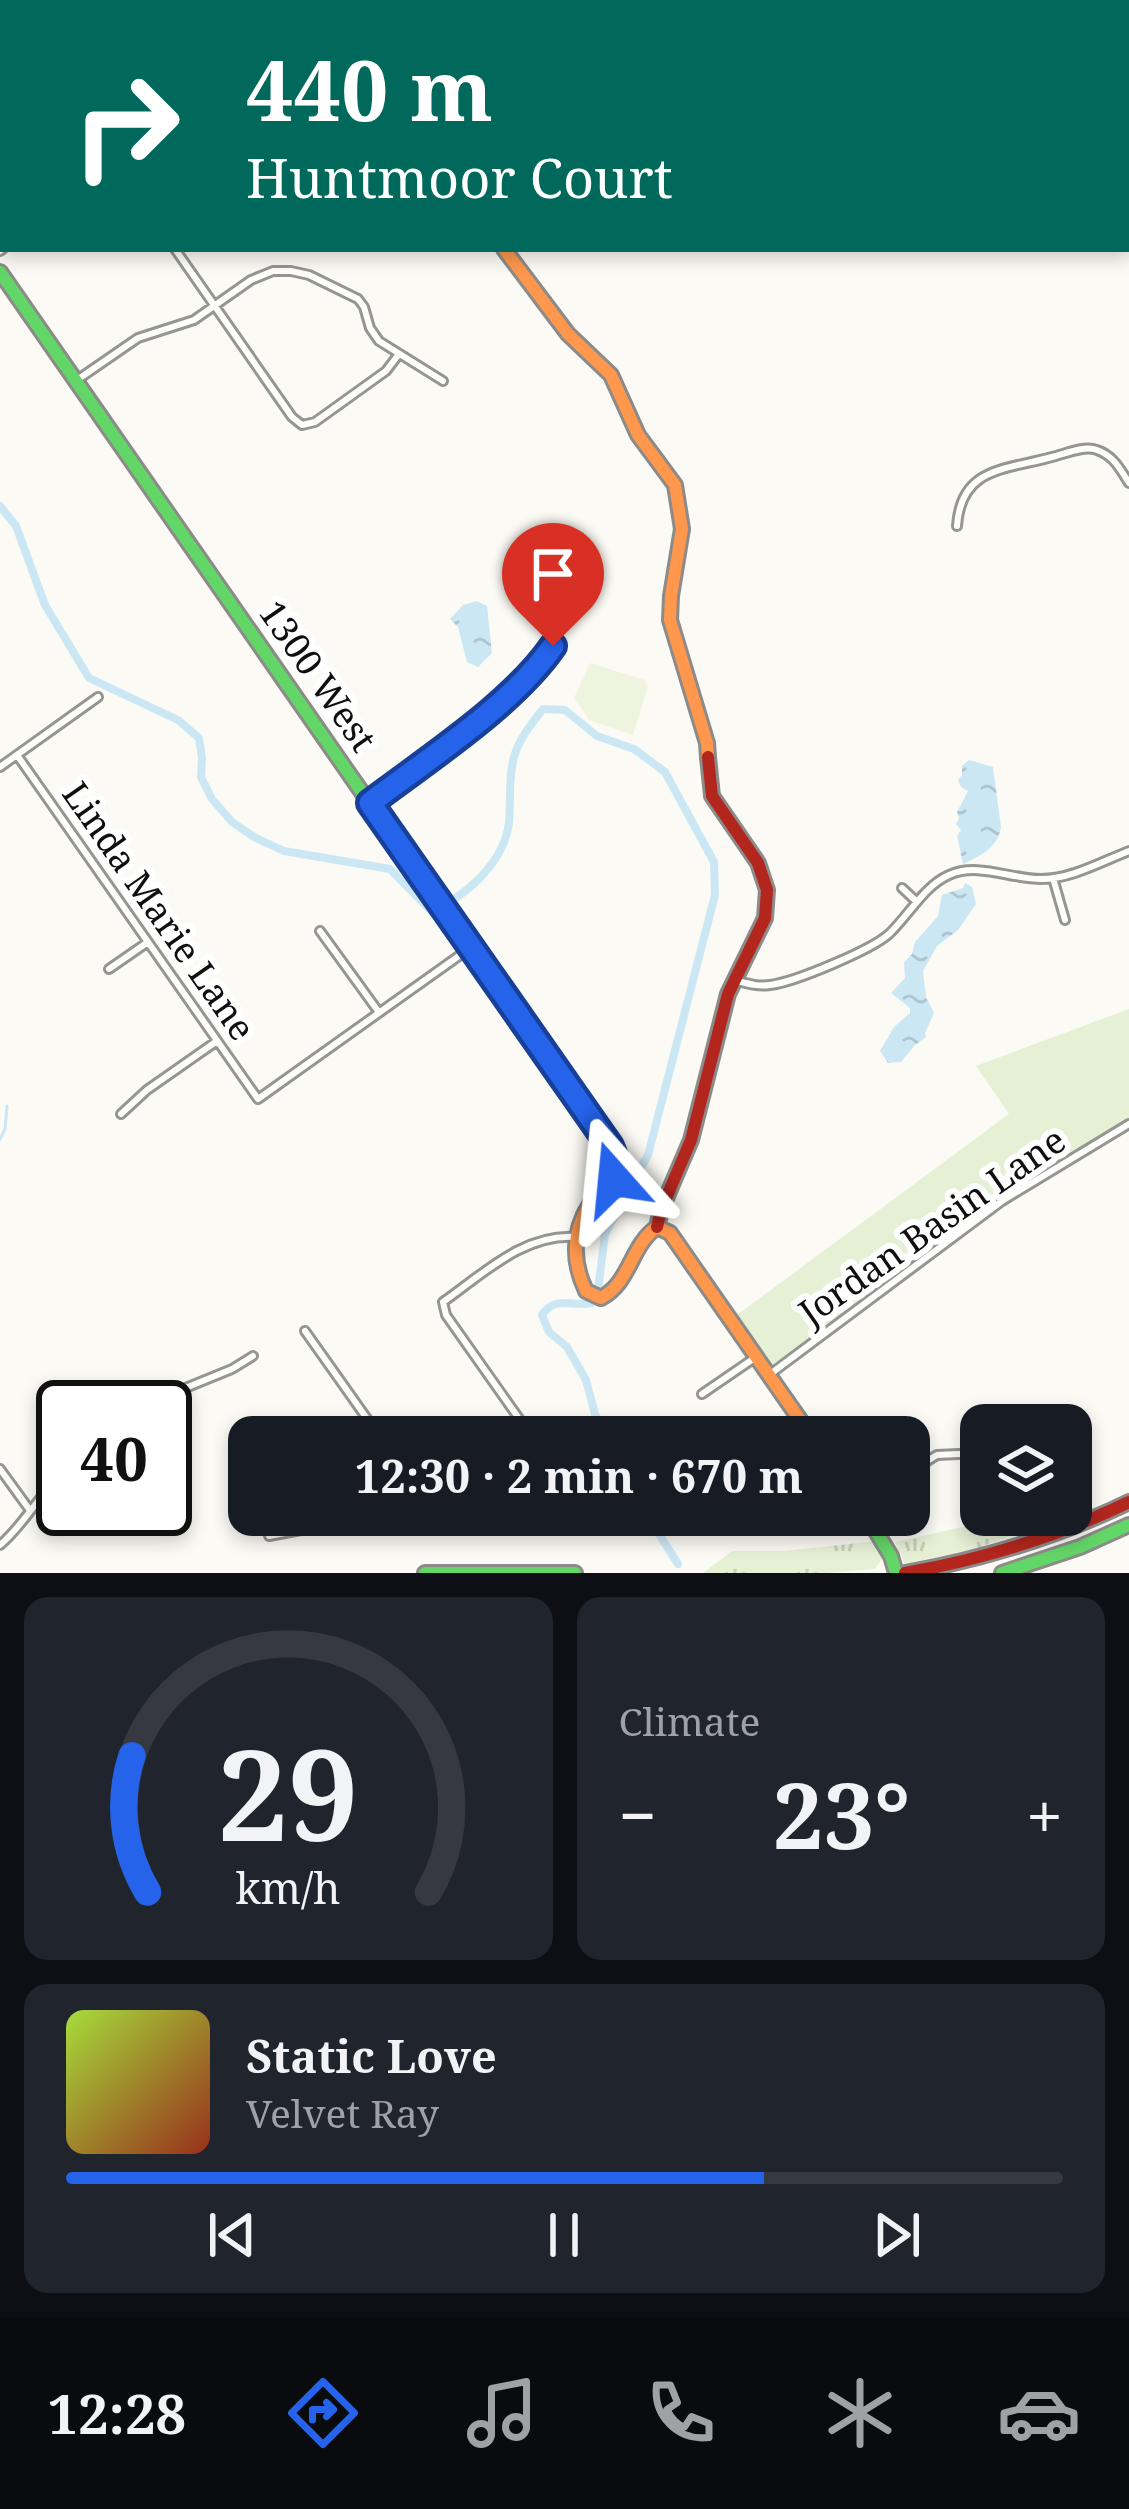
<!DOCTYPE html>
<meta charset="utf-8">
<style>
body{margin:0;font-family:"Noto Serif",serif;background:#20242c;color:#f1f3f6;height:100vh;display:flex;flex-direction:column;font-size:45px;white-space:nowrap}
*{box-sizing:border-box;margin:0}
p{font-size:39px;color:#9ea1a6}
.icon{flex:none;width:66px;height:66px;fill:none;stroke:currentColor;stroke-width:2;stroke-linecap:round;stroke-linejoin:round}
.map{position:relative;height:1573px;overflow:hidden}
.side{display:flex;flex-direction:column;gap:24px;padding:24px;background:#0d0f14;flex:1}
.side>*{flex:none}
.top-card{position:absolute;left:0px;top:0px;width:1131px;height:252px;box-shadow:0 6px 18px #0003;background:#00695c;color:#fff;overflow:hidden}
.tools{position:absolute;left:960px;top:1404px;display:grid;gap:24px}
.tools a{display:grid;place-items:center;width:132px;height:132px;border-radius:24px;background:#171b24;box-shadow:0 6px 18px #0003;font-size:60px}
.speed{position:absolute;left:36px;top:1380px;display:flex;gap:24px;font-size:60px;font-weight:700;text-align:center}
.speed>*{display:grid;place-content:center;width:156px;height:156px;border-radius:50%;background:#171b24;box-shadow:0 6px 18px #0003;line-height:1}
.speed .limit{border:6px solid #111;border-radius:18px;background:#fff;color:#111}
.pin{position:absolute;display:grid;place-items:center;width:102px;height:102px;color:#fff;margin:-123px -51px;border-radius:50% 50% 50% 0;rotate:-45deg;box-shadow:0 0 12px #0007}
.pin .icon{rotate:45deg}
.me{position:absolute;width:132px;margin:-66px;rotate:342deg;stroke-linejoin:round;filter:drop-shadow(0 0 9px #0008)}
.turn{display:flex;align-items:center;gap:42px;height:252px;padding:0 48px;font-size:54px}
.turn .icon{width:156px;height:156px;stroke-width:2.5}
.turn b{display:block;font-size:84px;line-height:102px}
.big{font-size:90px;font-weight:700;line-height:1.1}
.side .tile{flex:1;display:flex;flex-direction:column;justify-content:center;gap:18px;min-width:0;padding:0 42px;border-radius:24px;background:#20242c}
.side .dial{align-items:center;gap:0}
.dial svg{height:312px;overflow:visible;fill:none;stroke:#363941;stroke-width:7;stroke-linecap:round;text-anchor:middle}
.dial text{fill:#f1f3f6;stroke:none}
.song{display:flex;align-items:center;gap:36px}
.cover{width:144px;height:144px;border-radius:18px;background:linear-gradient(135deg,hsl(80 70% 55%),hsl(10 70% 35%))}
.played{height:12px;border-radius:6px;background:linear-gradient(90deg,#2563eb 70%,#363941 70%)}
.keys{display:flex;justify-content:space-around;direction:ltr}
.heat{display:flex;justify-content:space-between;align-items:center;font-size:66px;direction:ltr}
.side .tiles{flex:1;display:grid;gap:24px;grid-template-columns:1fr 1fr}
.tile:last-child{grid-column:span 2}
.trip{position:absolute;left:228px;top:1416px;width:702px;height:120px;border-radius:24px;background:#171b24;box-shadow:0 6px 18px #0003;font-weight:700;line-height:120px;text-align:center}
.menu{display:flex;height:192px;justify-content:space-around;align-items:center;background:#090b0e;color:#9ea1a6}
.menu .icon{width:84px;height:84px}
.menu .current{color:#2563eb}
.menu b{font-size:54px;color:#f1f3f6}
.map>svg:first-child{display:block}
.grass{fill:url(#grass-tufts)}
.park{fill:#e6f0d5}
.pitch{fill:#eff4df}
.water{fill:url(#water-ripples)}
.lines{fill:none;stroke-linecap:round;stroke-linejoin:round}
.stream{stroke:#cce7f4;stroke-width:3}
.canal{stroke:#cce7f4;stroke-width:8}
.street-casing{stroke:#959592;stroke-width:12}
.fast-casing{stroke:#8c8b89;stroke-width:18}
.slow-casing{stroke:#8c8b89;stroke-width:18}
.jam-casing{stroke:#8c8b89;stroke-width:18}
.street{stroke:#fefefd;stroke-width:6}
.fast{stroke:#63d668;stroke-width:12}
.slow{stroke:#ff974d;stroke-width:12}
.jam{stroke:#b3261e;stroke-width:12}
.route-casing{stroke:#184099;stroke-width:30}
.route{stroke:#2563eb;stroke-width:21}
.labels{text-anchor:middle;stroke-width:12;stroke-linejoin:round;paint-order:stroke}
.street-label{font-size:36px;fill:#0f0f0f;stroke:#fff}
</style>
<div class="map">
<svg width="1129" height="1573" viewBox="0 0 1129 1573">
<defs>
<pattern id="grass-tufts" width="24" height="20" patternUnits="userSpaceOnUse" patternTransform="scale(3)"><rect width="24" height="20" fill="#e6f0d5"/><path d="M3 7l-1-3M5 7V3M7 7l1-3M15 17l-1-3M17 17v-4M19 17l1-3" fill="none" stroke="#c4cdb6"/></pattern>
<pattern id="water-ripples" width="26" height="14" patternUnits="userSpaceOnUse" patternTransform="scale(3)"><rect width="26" height="14" fill="#cce7f4"/><path d="M2 4q2-2 4 0t4 0M15 11q2-2 4 0t4 0" fill="none" stroke="#aec5d0"/></pattern>
</defs>
<rect width="100%" height="100%" fill="#fbfaf4"/>
<!-- grass -->
<path class="grass" d="M1017,1515H1068L978,1548L905,1564L895,1542Z
M877,1541L885,1555L875,1569L824,1573H703L732,1551H783Z"/>
<!-- park -->
<path class="park" d="M1129,1009V1119L1022,1181L823,1331L773,1364H767L735,1318L737,1315L1009,1114L976,1066Z"/>
<!-- pitch -->
<path class="pitch" d="M590,663L644,680L648,686L633,735L589,720L574,698Z"/>
<!-- water -->
<path class="water" d="M477,601L487,606L492,653L478,667L467,662L458,627L450,619L463,605Z
M969,760L993,767L1001,827C998,848 980,856 963,864L957,836L961,830L956,824L959,818L957,812L968,791L961,787L958,780L962,775V766Z
M965,883L972,887L976,904L958,930L937,946L923,971L926,997L934,1013L925,1033L926,1037L915,1045L901,1062L888,1063L880,1051L894,1027L910,1013V1008L891,993L905,978L904,962L912,954L915,942L938,916L942,895L963,888Z"/>
<g class="lines">
<!-- stream -->
<path class="stream" d="M0,1139L5,1129L7,1106"/>
<!-- canal -->
<path class="canal" d="M0,506L16,526L45,605L89,678L178,720L199,738L202,758L201,777L212,799L232,822L254,837L284,851L390,869L430,910C466,898 504,862 509,823C511,801 508,779 514,757C519,739 531,724 543,709L565,710L597,736L634,749L665,772L714,862L715,895L648,1155L605,1234L598,1290
M591,1303C572,1307 555,1295 542,1315L549,1332L567,1347L586,1380L595,1414L606,1437
M647,1515L678,1564"/>
<!-- street casing -->
<g class="street-casing">
<path id="street" d="M36,3L40,0
M159,3L163,0
M484,3L488,0
M0,29L3,27
M0,104L3,103
M175,249L292,417L302,425L315,422L386,371L399,354
M0,251L3,249
M77,380L138,338L194,320L251,280L273,271H291L309,275L358,299L364,307L370,328L379,341L443,381
M957,526C961,467 1005,470 1052,457C1065,454 1084,445 1097,450C1114,456 1120,469 1129,483
M17,755L258,1099L470,948
M0,767L98,697
M370,803C410,773 549,678 558,633C562,616 558,593 556,576
M1053,878L1065,920
M902,888L917,902
M320,931L378,1011
M109,969L148,942
M734,980C746,983 757,987 770,985C795,982 871,950 889,934C909,915 924,886 949,875C978,862 1010,879 1041,879C1071,879 1101,862 1129,851
M121,1114L147,1090L217,1041
M305,1331L380,1437
M769,1375L1002,1201L1129,1124
M702,1394L756,1357
M158,1407L183,1389L232,1369L253,1356
M1028,1425L1032,1422
M505,1437L523,1425
M532,1437L446,1315L443,1302C483,1274 523,1234 575,1237
M0,1469L29,1509
M909,1472L937,1455L981,1453
M269,1536L301,1530L329,1515
M0,1545C25,1524 38,1495 63,1474"/>
</g>
<!-- fast casing -->
<g class="fast-casing">
<path id="fast" d="M0,272L448,916
M866,1515L891,1556L896,1573
M425,1573H575
M1002,1573L1080,1547L1129,1525"/>
</g>
<!-- slow casing -->
<g class="slow-casing">
<path id="slow" d="M504,249L568,334L611,375L638,435L675,485L682,529L671,596L670,620L707,743L708,757
M448,916L615,1156L616,1174C609,1185 598,1193 590,1204C572,1232 572,1262 586,1291L601,1298C631,1282 630,1246 657,1227
M657,1227L670,1233L812,1437"/>
</g>
<!-- jam casing -->
<g class="jam-casing">
<path id="jam" d="M657,1227L661,1210L691,1140L728,994L765,918L767,890L758,863L712,796L708,757
M905,1573C983,1559 1057,1537 1129,1502"/>
</g>
<!-- street -->
<use href="#street" class="street"/>
<!-- fast -->
<use href="#fast" class="fast"/>
<!-- slow -->
<use href="#slow" class="slow"/>
<!-- jam -->
<use href="#jam" class="jam"/>
</g>
<g class="lines">
<!-- route casing -->
<g class="route-casing">
<path id="route" d="M553,646C512,705 428,759 370,803L610,1146L618,1166L614,1179"/>
</g>
<!-- route -->
<use href="#route" class="route"/>
</g>
<g class="labels">
<!-- street labels -->
<g class="street-label">
<text transform="translate(318 676) rotate(55)" y="13">1300 West</text>
<text transform="translate(159 911) rotate(55)" y="13">Linda Marie Lane</text>
<text transform="translate(932 1226) rotate(-35)" y="13">Jordan Basin Lane</text>
</g>
</g>
</svg>
<div class="tools">
<a><svg class="icon" aria-label="layers" viewBox="0 0 24 24"><path d="M12 4l9 5-9 5-9-5zM3 14l9 5 9-5"/></svg></a>
</div>
<div class="speed"><div class="limit">40</div></div>
<div class="pin" style="left:553px;top:646px;background:#d93025"><svg class="icon" aria-label="arrive" viewBox="0 0 24 24"><path d="M6 21V4h12l-3 4 3 4H6"/></svg></div>
<svg class="me" style="left:614px;top:1179px" viewBox="-20 -20 40 40"><path d="M0-17L14 15 0 8-14 15z" fill="#2563eb" stroke="#fff" stroke-width="4"/></svg>
<div class="trip">12:30 · 2 min · 670 m</div>
<div class="top-card">
<div class="turn"><svg class="icon" aria-label="right" viewBox="0 0 24 24"><path d="M7 20v-9h11M14 6l5 5-5 5"/></svg><div><b>440 m</b>Huntmoor Court</div></div>
</div>
</div>
<section class="side">
<div class="tiles">
<div class="tile dial"><svg viewBox="0 0 100 80">
<path d="M14 69A42 42 0 1 1 86 69"/>
<path d="M14 69A42 42 0 0 1 10 34" stroke="#2563eb"/>
<text x="50" y="56" font-size="32" font-weight="700">29</text>
<text x="50" y="72" font-size="11">km/h</text>
</svg></div>
<div class="tile"><p>Climate</p>
<div class="heat"><a>−</a><b class="big">23°</b><a>+</a></div>
</div>
<div class="tile">
<div class="song"><i class="cover"></i><div><b>Static Love</b><p>Velvet Ray</p></div></div>
<div class="played"></div>
<div class="keys"><svg class="icon" aria-label="previous" viewBox="0 0 24 24"><path d="M18 5L8 12l10 7zM5 5v14"/></svg><svg class="icon" aria-label="pause" viewBox="0 0 24 24"><path d="M8 5v14M16 5v14"/></svg><svg class="icon" aria-label="next" viewBox="0 0 24 24"><path d="M6 5l10 7-10 7zM19 5v14"/></svg></div>
</div>
</div>
</section>
<nav class="menu">
<b>12:28</b>
<svg class="icon current" aria-label="directions" viewBox="0 0 24 24"><path d="M12 3l9 9-9 9-9-9zM9 14v-3h6M13 9l2 2-2 2"/></svg>
<svg class="icon" aria-label="music" viewBox="0 0 24 24"><path d="M9 18V5l10-2v13"/><circle cx="6" cy="18" r="3"/><circle cx="16" cy="16" r="3"/></svg>
<svg class="icon" aria-label="phone" viewBox="0 0 24 24"><path d="M5 4h4l2 5-3 2q2 4 5 5l2-3 5 2v4C11 20 4 13 5 4z"/></svg>
<svg class="icon" aria-label="climate" viewBox="0 0 24 24"><path d="M12 3v18M4 7l16 10M4 17L20 7"/></svg>
<svg class="icon" aria-label="car" viewBox="0 0 24 24"><path d="M5 17H2v-5l4-1 3-4h7l3 4 3 1v5h-3M9 17h6M6 11h13"/><circle cx="7" cy="17" r="2"/><circle cx="17" cy="17" r="2"/></svg>
</nav>
